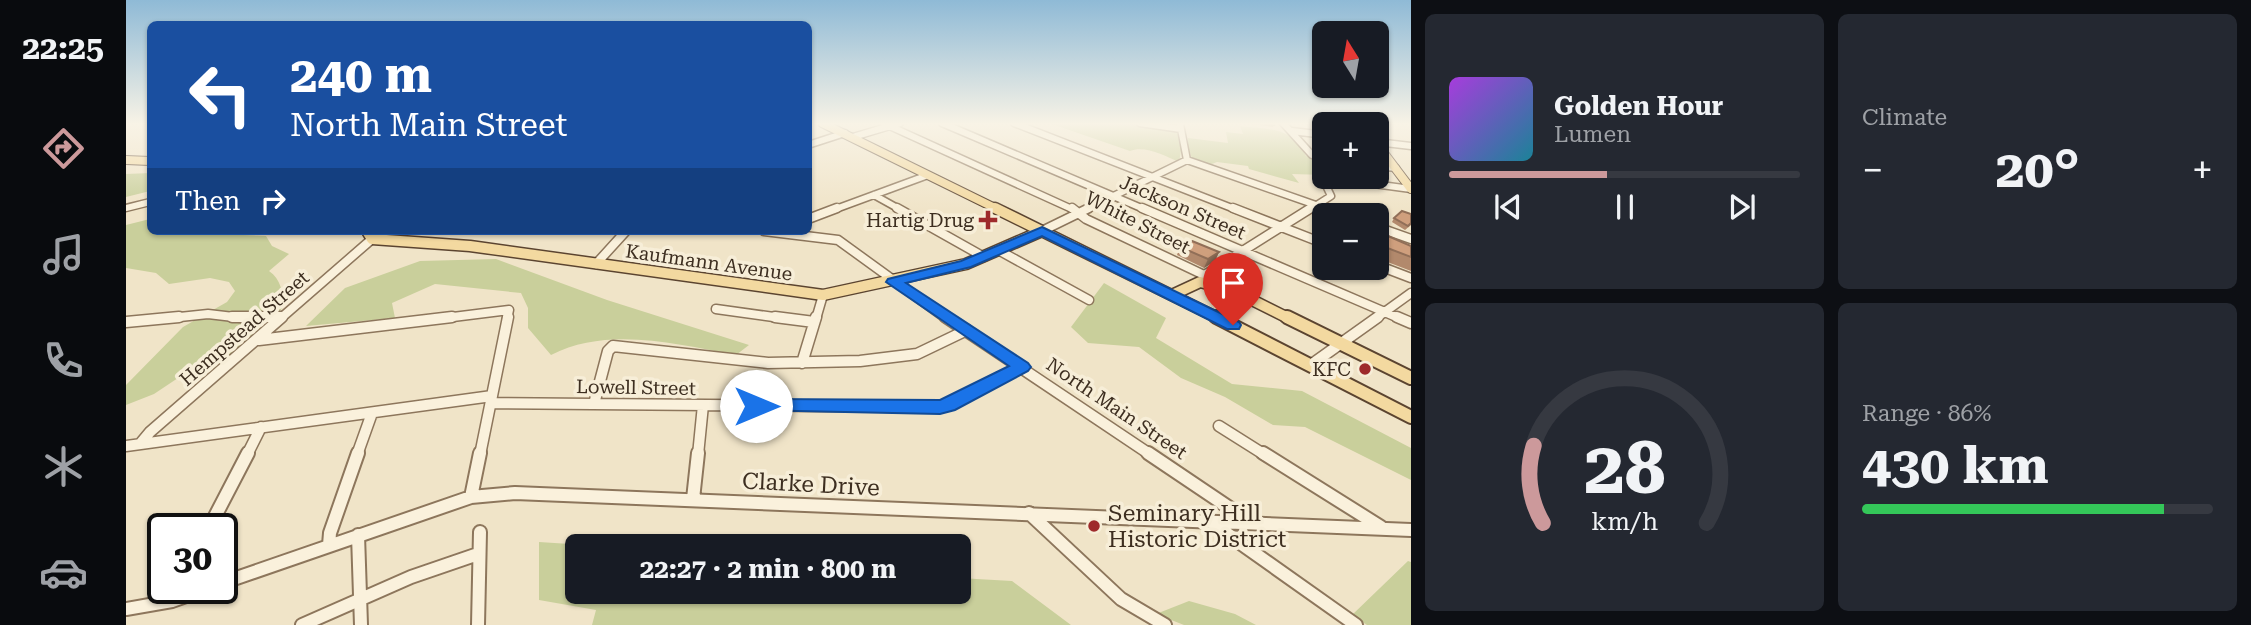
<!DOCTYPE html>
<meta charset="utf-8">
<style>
body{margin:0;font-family:"Roboto Serif",serif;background:#242831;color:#f1f3f6;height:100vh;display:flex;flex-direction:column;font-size:26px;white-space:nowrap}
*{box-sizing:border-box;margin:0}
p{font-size:23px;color:#9ea1a6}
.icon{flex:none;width:38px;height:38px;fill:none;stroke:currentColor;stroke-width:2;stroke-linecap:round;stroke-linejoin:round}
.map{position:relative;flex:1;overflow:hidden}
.details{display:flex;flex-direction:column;gap:14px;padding:14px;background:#0d0f14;width:840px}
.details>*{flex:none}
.banner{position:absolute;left:21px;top:21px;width:665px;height:214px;border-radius:10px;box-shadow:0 2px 5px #0004;background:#1a4fa0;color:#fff;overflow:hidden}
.needle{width:46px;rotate:349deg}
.fabs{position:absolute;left:1186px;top:21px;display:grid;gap:14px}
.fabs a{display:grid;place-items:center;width:77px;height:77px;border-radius:10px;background:#171b24;box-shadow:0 2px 5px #0004;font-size:35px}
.speed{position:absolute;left:21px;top:513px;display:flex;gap:14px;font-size:35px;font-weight:700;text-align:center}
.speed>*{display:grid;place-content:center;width:91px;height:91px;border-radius:50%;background:#171b24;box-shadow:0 2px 5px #0004;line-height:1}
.speed .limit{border:4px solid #111;border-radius:10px;background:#fff;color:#111}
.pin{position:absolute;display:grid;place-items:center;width:60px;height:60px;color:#fff;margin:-72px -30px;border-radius:50% 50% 50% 0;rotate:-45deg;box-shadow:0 0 7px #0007}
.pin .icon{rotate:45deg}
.me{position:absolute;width:77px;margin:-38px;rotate:90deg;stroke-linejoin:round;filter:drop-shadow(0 0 5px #0008)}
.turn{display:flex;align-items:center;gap:24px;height:147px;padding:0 28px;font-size:32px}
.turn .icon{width:91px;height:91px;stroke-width:2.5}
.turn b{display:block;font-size:49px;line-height:60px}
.then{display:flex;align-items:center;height:66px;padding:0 28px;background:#0003;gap:14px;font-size:26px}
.big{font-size:52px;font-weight:700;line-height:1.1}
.details .widget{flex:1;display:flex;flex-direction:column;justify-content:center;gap:10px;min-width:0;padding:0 24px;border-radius:10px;background:#242831}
.details .dial{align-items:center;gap:0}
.dial svg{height:182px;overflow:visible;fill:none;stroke:#363941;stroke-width:7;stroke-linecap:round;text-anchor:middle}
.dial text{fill:#f1f3f6;stroke:none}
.song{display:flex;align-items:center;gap:21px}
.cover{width:84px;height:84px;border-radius:10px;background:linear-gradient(135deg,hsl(280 70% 55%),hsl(190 70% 35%))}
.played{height:7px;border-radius:4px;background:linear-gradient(90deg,#cc999b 45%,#363941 45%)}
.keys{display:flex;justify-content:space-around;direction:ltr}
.heat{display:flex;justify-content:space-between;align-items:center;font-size:38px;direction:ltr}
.charge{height:10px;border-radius:5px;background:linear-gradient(90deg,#34c759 86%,#363941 0)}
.details .tiles{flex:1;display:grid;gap:14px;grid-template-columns:repeat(2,1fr)}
.trip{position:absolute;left:439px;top:534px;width:406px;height:70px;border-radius:10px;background:#171b24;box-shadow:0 2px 5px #0004;font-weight:700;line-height:70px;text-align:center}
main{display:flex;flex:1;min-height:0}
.dock{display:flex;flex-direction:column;width:126px;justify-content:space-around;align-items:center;background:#090b0e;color:#9ea1a6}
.dock .icon{width:49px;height:49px}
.dock .on{color:#cc999b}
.dock b{font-size:32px;color:#f1f3f6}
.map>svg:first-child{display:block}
.green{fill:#c9cf9b}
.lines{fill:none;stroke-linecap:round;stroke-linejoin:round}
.minor-far3-casing{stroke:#8d765c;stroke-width:9}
.minor-far2-casing{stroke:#8d765c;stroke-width:11}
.minor-far1-casing{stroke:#8d765c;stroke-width:13}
.minor-casing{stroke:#8d765c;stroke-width:16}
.major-far2-casing{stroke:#5b4430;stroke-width:10}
.major-far1-casing{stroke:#5b4430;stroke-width:13}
.major-casing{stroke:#5b4430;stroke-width:16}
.minor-far3{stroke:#faf1dc;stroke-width:6}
.minor-far2{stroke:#faf1dc;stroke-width:8}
.minor-far1{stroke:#faf1dc;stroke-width:10}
.minor{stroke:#faf1dc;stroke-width:12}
.major-far2{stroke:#f3d9a0;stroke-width:8}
.major-far1{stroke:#f3d9a0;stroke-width:10}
.major{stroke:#f3d9a0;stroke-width:12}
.wall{fill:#b2896c}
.shaded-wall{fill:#916f58}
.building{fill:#cf9f7d;stroke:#916f58;stroke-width:2}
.route{fill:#1a73e8;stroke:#114b97;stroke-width:2}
.poi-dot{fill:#9e2a2b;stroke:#f7eed8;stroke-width:2.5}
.labels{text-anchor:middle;stroke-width:7;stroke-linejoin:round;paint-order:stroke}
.street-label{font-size:19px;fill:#3d2e20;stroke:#f7eed8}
.poi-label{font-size:19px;fill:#3d2e20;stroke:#f7eed8;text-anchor:end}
.near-street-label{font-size:23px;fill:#3d2e20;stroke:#f7eed8}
.near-poi-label{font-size:23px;fill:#3d2e20;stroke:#f7eed8;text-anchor:start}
</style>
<main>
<nav class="dock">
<b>22:25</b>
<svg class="icon on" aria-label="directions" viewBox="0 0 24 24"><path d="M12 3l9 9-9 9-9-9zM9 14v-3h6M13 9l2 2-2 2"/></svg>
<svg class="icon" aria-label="music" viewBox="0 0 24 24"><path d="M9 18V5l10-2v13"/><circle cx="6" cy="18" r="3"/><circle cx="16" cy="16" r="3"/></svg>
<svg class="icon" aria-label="phone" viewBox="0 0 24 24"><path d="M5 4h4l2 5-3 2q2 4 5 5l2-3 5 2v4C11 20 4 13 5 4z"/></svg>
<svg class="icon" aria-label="climate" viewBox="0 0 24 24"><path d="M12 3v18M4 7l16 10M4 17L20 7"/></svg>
<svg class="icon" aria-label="car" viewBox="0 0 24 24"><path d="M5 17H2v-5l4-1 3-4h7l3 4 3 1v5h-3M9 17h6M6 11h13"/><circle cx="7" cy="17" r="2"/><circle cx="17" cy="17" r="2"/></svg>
</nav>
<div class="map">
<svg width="1285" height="625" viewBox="0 0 1285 625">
<rect width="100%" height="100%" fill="#f0e4c8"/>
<!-- green -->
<path class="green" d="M923,123H1008L1052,130L1053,143L1062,145V138L1102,143L1100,132L1117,134L1114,126C1144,130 1165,126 1180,156L1199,161V175L1166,174L1173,183L1123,169L1122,166L1091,162L1081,166L1066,160L1064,152L1055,151L1053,162C1039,156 1019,145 1004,151Z
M24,173V191L0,197V174Z
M24,219V231H95L92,234L140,236L146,246L163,254L143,271C155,279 157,293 158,306L130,339L86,371L55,376L28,394L0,405V385L57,327L101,302L109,291L103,282L84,278L43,284L30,273L0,268V225Z
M370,259L481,300L623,345L610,355C550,344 482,326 425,355L402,328V308L395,293L309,284L266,303L269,318L180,326L219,288L294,261Z
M978,283L1040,318L1030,338L1106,384L1176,391L1285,448V480L1179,427L1147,425L1099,397L1055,378L1013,347L962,343L945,327Z
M413,542L475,546H452V592H833V578L886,581L945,625H466L470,610L413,600Z
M1282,561L1285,562V625H1241L1226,615Z
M1063,601L1109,614L1130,625H1058L1030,614Z"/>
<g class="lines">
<!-- minor-far3 casing -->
<g class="minor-far3-casing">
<path id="minor-far3" d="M757,123L948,210
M816,123L1020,210
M888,123L1111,210
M1014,123L1055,129
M1157,123L1186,155L1199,159
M1054,124L1061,160
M1166,131L1199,135
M727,137L774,123
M1251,142L1285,146
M682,145L719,133
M1061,160L1204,210
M1251,166L1270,168
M748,195L775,210
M0,208L24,202
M707,210L802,175
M959,210L1061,160
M1183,210L1205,196L1196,177L1285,189"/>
</g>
<!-- minor-far2 casing -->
<g class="minor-far2-casing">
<path id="minor-far2" d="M771,208L858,257
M946,208L960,219L1099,285
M1016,208L1275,319
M1107,208L1199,244
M1199,208L1218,215
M682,219L711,208
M1251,227L1285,239
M638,231L712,240L821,319
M916,231L963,208
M874,251L963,300
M470,264L500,231
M1251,265L1285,278
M1077,276L1185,208
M590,309L662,319
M35,319L82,314L116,318L156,317
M154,319L246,239
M311,319L383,310L381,319
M690,319L697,295
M1249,319L1285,293"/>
</g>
<!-- minor-far1 casing -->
<g class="minor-far1-casing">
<path id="minor-far1" d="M106,317H156
M649,317L688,322
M819,317L1025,455
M1271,317L1285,323
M0,322L53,317
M133,340L326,317
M676,363L690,317
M1186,364L1252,317
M365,403L814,407L823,405L896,367
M468,404L482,351L487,346L642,363L734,361L791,354L841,330
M1093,426L1139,455
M14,444L24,432L156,317
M0,446L366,396
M121,455L135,427
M231,455L246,413
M354,455L382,317
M572,455L577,405"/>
</g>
<!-- minor casing -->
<g class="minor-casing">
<path id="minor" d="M1022,453L1123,521
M1137,453L1255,527
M345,497L354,453
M567,499L572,453
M903,513L995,599L1039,625
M1086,523L1230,625
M83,528L122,453
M232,535L235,625
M203,545L204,533L232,453
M96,583L345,497L389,493L1285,530
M46,601L53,588
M0,609L46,601L83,588
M176,625L285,577L352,554
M352,625L354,532"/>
</g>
<!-- major-far2 casing -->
<g class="major-far2-casing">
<path id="major-far2" d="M696,123L873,210
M1251,144L1285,189
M0,160L24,161"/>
</g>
<!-- major-far1 casing -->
<g class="major-far1-casing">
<path id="major-far1" d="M869,208L1094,319
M241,231L246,239L344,246L697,295L840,264L916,231
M1046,295L1074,282L1106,290L1164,319"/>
</g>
<!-- major casing -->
<g class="major-casing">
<path id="major" d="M1090,317L1285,417
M1161,317L1285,378"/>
</g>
<!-- minor-far3 -->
<use href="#minor-far3" class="minor-far3"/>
<!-- minor-far2 -->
<use href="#minor-far2" class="minor-far2"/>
<!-- minor-far1 -->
<use href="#minor-far1" class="minor-far1"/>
<!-- minor -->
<use href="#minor" class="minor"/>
<!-- major-far2 -->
<use href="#major-far2" class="major-far2"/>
<!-- major-far1 -->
<use href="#major-far1" class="major-far1"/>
<!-- major -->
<use href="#major" class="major"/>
</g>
<!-- wall -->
<path class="wall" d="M1112,122H1147L1148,125L1147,127Z
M1285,214V225L1279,230L1266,222L1268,218Z
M1251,242L1285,246V271L1251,258Z
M1054,247L1093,252L1089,261L1078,268L1051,255Z"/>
<!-- shaded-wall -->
<path class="shaded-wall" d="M1093,252L1089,261L1078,268L1082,259Z"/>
<!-- building -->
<path class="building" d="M1131,122H1147L1148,125Z
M1276,211L1285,214V223L1282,226L1268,218Z
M1262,236L1285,246V257L1251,244V242Z
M1066,241L1093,252L1082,259L1054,247Z"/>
<!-- sky -->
<linearGradient id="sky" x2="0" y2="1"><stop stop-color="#8fbad6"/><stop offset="0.59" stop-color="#f8f3e6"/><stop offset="1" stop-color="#f8f3e6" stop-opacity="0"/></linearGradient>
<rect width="1285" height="210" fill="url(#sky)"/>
<!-- route -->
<path class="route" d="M916,227L1113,322L1115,325L1113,329H1101L916,236L845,267L780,283L902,363L905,367L902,371L829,410L814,414L623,410L620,406L623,401L630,399L814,400L883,366L760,282L762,279L835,261Z"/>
<!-- markers -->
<g class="poi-dot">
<path d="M858.5 209.5h7v7h7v7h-7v7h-7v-7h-7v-7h7z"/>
<circle cx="1239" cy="369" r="7"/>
<circle cx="968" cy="526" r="7"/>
</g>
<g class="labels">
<!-- street labels -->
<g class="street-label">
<text transform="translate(1057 207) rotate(23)" y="7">Jackson Street</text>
<text transform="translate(1012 222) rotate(27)" y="7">White Street</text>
<text transform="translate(583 262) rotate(8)" y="7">Kaufmann Avenue</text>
<text transform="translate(118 328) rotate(-41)" y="7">Hempstead Street</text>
<text transform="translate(510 387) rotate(1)" y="7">Lowell Street</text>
<text transform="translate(991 408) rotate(34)" y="7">North Main Street</text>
</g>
<!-- poi labels -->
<g class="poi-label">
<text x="848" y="227">Hartig Drug</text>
<text x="1225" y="376">KFC</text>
</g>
<!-- near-street labels -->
<g class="near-street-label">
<text transform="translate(685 484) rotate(3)" y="8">Clarke Drive</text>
</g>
<!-- near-poi labels -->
<g class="near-poi-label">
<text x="982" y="521">Seminary Hill<tspan x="982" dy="26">Historic District</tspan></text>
</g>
</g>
</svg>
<div class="fabs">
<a><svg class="needle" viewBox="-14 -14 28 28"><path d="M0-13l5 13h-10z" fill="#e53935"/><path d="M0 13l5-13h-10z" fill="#9ea1a6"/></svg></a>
<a>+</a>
<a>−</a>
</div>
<div class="speed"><div class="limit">30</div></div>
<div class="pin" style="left:1107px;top:325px;background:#d93025"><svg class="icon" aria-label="arrive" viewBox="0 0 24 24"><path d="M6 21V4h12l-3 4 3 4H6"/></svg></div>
<svg class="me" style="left:630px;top:406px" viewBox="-20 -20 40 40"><circle r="19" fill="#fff"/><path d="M0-13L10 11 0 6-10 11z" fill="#1a73e8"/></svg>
<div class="trip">22:27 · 2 min · 800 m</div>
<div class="banner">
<div class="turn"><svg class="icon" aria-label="left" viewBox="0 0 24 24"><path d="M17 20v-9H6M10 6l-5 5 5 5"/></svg><div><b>240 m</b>North Main Street</div></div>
<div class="then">Then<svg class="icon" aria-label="right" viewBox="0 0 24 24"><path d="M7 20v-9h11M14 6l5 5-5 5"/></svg></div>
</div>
</div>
<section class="details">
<div class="tiles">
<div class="widget">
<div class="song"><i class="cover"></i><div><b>Golden Hour</b><p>Lumen</p></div></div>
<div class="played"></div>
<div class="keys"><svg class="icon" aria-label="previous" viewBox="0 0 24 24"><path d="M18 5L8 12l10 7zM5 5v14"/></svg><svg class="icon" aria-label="pause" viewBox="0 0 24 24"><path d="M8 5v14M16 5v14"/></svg><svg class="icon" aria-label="next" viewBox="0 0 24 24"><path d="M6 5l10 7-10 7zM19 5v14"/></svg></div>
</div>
<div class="widget"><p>Climate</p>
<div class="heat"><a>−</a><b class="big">20°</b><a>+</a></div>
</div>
<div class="widget dial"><svg viewBox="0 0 100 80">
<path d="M14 69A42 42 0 1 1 86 69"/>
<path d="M14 69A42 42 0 0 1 10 35" stroke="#cc999b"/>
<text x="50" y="56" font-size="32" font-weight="700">28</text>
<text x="50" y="72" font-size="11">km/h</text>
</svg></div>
<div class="widget"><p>Range · 86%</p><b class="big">430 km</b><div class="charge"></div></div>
</div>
</section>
</main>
